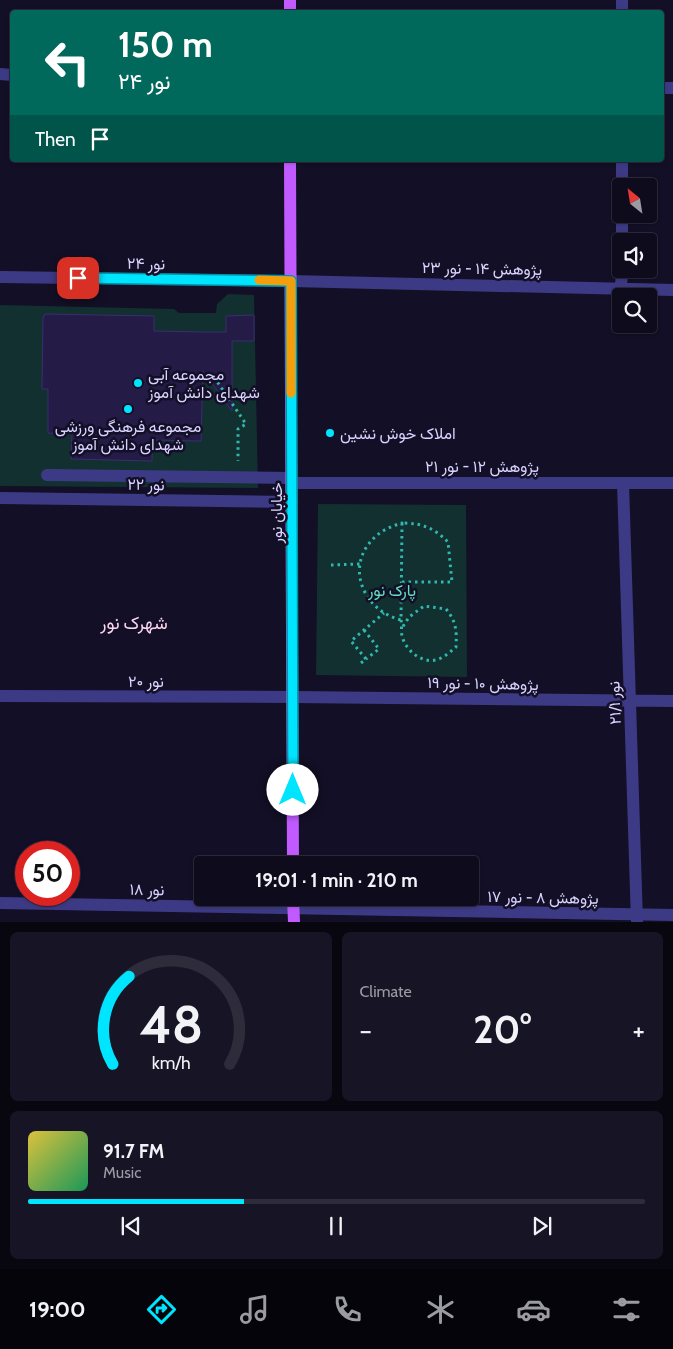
<!DOCTYPE html>
<meta charset="utf-8">
<style>
body{margin:0;font-family:Cabin,Vazirmatn,sans-serif;background:#171425;color:#f1f3f6;height:100vh;display:flex;flex-direction:column;font-size:19px;white-space:nowrap}
*{box-sizing:border-box;margin:0}
p{font-size:16px;color:#9b9ba3}
.icon{flex:none;width:28px;height:28px;fill:none;stroke:currentColor;stroke-width:2;stroke-linecap:round;stroke-linejoin:round}
.map{position:relative;height:922px;overflow:hidden}
.drawer{display:flex;flex-direction:column;gap:10px;padding:10px;background:#08060f;flex:1}
.drawer>*{flex:none}
.banner{position:absolute;left:10px;top:10px;width:654px;height:152px;border-radius:5px;box-shadow:0 1px 4px #0004,0 0 0 1px #2e2b3b;background:#00695c;color:#fff;overflow:hidden}
.needle{width:32px;rotate:330deg}
.controls{position:absolute;left:612px;top:178px;display:grid;gap:10px}
.controls a{display:grid;place-items:center;width:45px;height:45px;border-radius:5px;background:#0e0b1c;box-shadow:0 1px 4px #0004,0 0 0 1px #2e2b3b;font-size:25px}
.speed{position:absolute;left:15px;top:841px;display:flex;gap:10px;font-size:25px;font-weight:700;text-align:center}
.speed>*{display:grid;place-content:center;width:65px;height:65px;border-radius:50%;background:#0e0b1c;box-shadow:0 1px 4px #0004,0 0 0 1px #2e2b3b;line-height:1}
.speed .limit{border:8px solid #d22;background:#fff;color:#111}
.pin{position:absolute;display:grid;place-items:center;width:42px;height:42px;color:#fff;margin:-21px;border-radius:10px;box-shadow:0 2px 8px #0006}
.me{position:absolute;width:55px;margin:-28px;rotate:0deg;stroke-linejoin:round;filter:drop-shadow(0 0 4px #0008)}
.turn{display:flex;align-items:center;gap:18px;height:105px;padding:0 25px;font-size:22px}
.turn .icon{width:65px;height:65px;stroke-width:2.5}
.turn b{display:block;font-size:35px;line-height:42px}
.then{display:flex;align-items:center;height:48px;padding:0 25px;background:#0003;gap:10px;font-size:19px}
.big{font-size:38px;font-weight:700;line-height:1.1}
.drawer .widget{flex:1;display:flex;flex-direction:column;justify-content:center;gap:8px;min-width:0;padding:0 18px;border-radius:8px;background:#171425}
.drawer .dial{align-items:center;gap:0}
.dial svg{height:130px;overflow:visible;fill:none;stroke:#2e2b3b;stroke-width:7;stroke-linecap:round;text-anchor:middle}
.dial text{fill:#f1f3f6;stroke:none}
.song{display:flex;align-items:center;gap:15px}
.cover{width:60px;height:60px;border-radius:8px;background:linear-gradient(135deg,hsl(50 70% 55%),hsl(150 70% 35%))}
.played{height:5px;border-radius:2px;background:linear-gradient(90deg,#00e5ff 35%,#2e2b3b 35%)}
.keys{display:flex;justify-content:space-around;direction:ltr}
.heat{display:flex;justify-content:space-between;align-items:center;font-size:28px;direction:ltr}
.drawer .tiles{flex:1;display:grid;gap:10px;grid-template-columns:1fr 1fr}
.widget:last-child{grid-column:span 2}
.trip{position:absolute;left:194px;top:856px;width:285px;height:50px;border-radius:5px;background:#0e0b1c;box-shadow:0 1px 4px #0004,0 0 0 1px #2e2b3b;font-weight:700;line-height:50px;text-align:center}
.menu{display:flex;height:80px;justify-content:space-around;align-items:center;background:#06040b;color:#9b9ba3}
.menu .icon{width:35px;height:35px}
.menu .selected{color:#00e5ff}
.menu b{font-size:22px;color:#f1f3f6}
.map>svg:first-child{display:block}
.green{fill:#12302f}
.building{fill:#241b47;stroke:#3b2d73}
.lines{fill:none;stroke-linecap:round;stroke-linejoin:round}
.path{stroke:#2fb8b0;stroke-width:3;stroke-dasharray:2.5 4;stroke-linecap:butt}
.minor{stroke:#3d3a85;stroke-width:12}
.major{stroke:#c25bff;stroke-width:12}
.route-casing{stroke:#0095a6;stroke-width:12}
.route{stroke:#00e5ff;stroke-width:9}
.slow{stroke:#f59e0b;stroke-width:9}
.poi-dot{fill:#00e5ff;stroke:#130f26;stroke-width:2}
.labels{text-anchor:middle;stroke-width:5;stroke-linejoin:round;paint-order:stroke}
.street-label{font-size:16px;fill:#d9d4ff;stroke:#130f26}
.poi-label{font-size:16px;fill:#d9d4ff;stroke:#130f26;text-anchor:start}
.park-label{font-size:16px;fill:#5fe0c0;stroke:#130f26}
.neighbourhood-label{font-size:18px;fill:#ffd6f0;stroke:#130f26}
</style>
<div class="map">
<svg width="673" height="922" viewBox="0 0 673 922">
<rect width="100%" height="100%" fill="#130f26"/>
<!-- green -->
<path class="green" d="M228,294L254,295L258,488L0,486V305L174,309L179,313H216L217,304Z
M318,504L466,505L467,677L316,675Z"/>
<!-- building -->
<path class="building" d="M45,314L154,316V331L203,332H226V316L254,315V341H232V411L203,371L201,441L152,440V461L71,459L72,434L48,433V389H42L43,318Z"/>
<g class="lines">
<!-- path -->
<path class="path" d="M214,377L246,424L238,429V461
M402,523L401,620C364,611 344,567 374,538C382,530 392,526 402,523Z
M331,565L360,564
M402,582H452L448,542C434,528 422,523 402,523
M401,620C402,625 401,631 402,636C406,652 424,665 439,659C446,656 451,651 456,647C457,631 456,621 446,609L424,606L409,617L402,628
M364,630L379,649L366,659
M361,663L366,659L351,641L384,613"/>
<!-- minor -->
<path class="minor" d="M622,12V0
M0,74L12,75
M661,88H673
M622,186V160
M622,241V214
M0,277L291,281L673,290
M621,287L622,269
M47,475L292,478
M292,483H673
M623,483L637,922
M0,498L292,502
M0,696L293,697L673,701
M0,903L673,915"/>
<!-- major -->
<path class="major" d="M290,12V0
M290,160L293,865
M293,898L294,922"/>
</g>
<g class="lines">
<!-- route casing -->
<g class="route-casing">
<path id="route" d="M78,278L291,281L293,790"/>
</g>
<!-- route -->
<use href="#route" class="route"/>
<!-- slow -->
<path class="slow" d="M259,280L291,281V393"/>
</g>
<!-- markers -->
<g class="poi-dot">
<circle cx="138" cy="383" r="5"/>
<circle cx="128" cy="409" r="5"/>
<circle cx="330" cy="433" r="5"/>
</g>
<g class="labels">
<!-- street labels -->
<g class="street-label">
<text transform="translate(146 263) rotate(1)" y="6">نور ۲۴</text>
<text transform="translate(482 268) rotate(1)" y="6">پژوهش ۱۴ - نور ۲۳</text>
<text x="482" y="472">پژوهش ۱۲ - نور ۲۱</text>
<text transform="translate(146 484) rotate(1)" y="6">نور ۲۲</text>
<text transform="translate(276 513) rotate(-90)" y="6">خیابان نور</text>
<text x="146" y="687">نور ۲۰</text>
<text transform="translate(483 683) rotate(1)" y="6">پژوهش ۱۰ - نور ۱۹</text>
<text transform="translate(614 703) rotate(-92)" y="6">نور ۲۱/۱</text>
<text transform="translate(147 889) rotate(1)" y="6">نور ۱۸</text>
<text transform="translate(543 897) rotate(1)" y="6">پژوهش ۸ - نور ۱۷</text>
</g>
<!-- poi labels -->
<g class="poi-label">
<text x="148" y="380">مجموعه آبی<tspan x="148" dy="18">شهدای دانش آموز</tspan></text>
<text x="128" y="432" text-anchor="middle">مجموعه فرهنگی ورزشی<tspan x="128" dy="18">شهدای دانش آموز</tspan></text>
<text x="340" y="439">املاک خوش نشین</text>
</g>
<!-- park labels -->
<g class="park-label">
<text x="392" y="596">پارک نور</text>
</g>
<!-- neighbourhood labels -->
<g class="neighbourhood-label">
<text x="134" y="629">شهرک نور</text>
</g>
</g>
</svg>
<div class="controls">
<a><svg class="needle" viewBox="-14 -14 28 28"><path d="M0-13l5 13h-10z" fill="#e53935"/><path d="M0 13l5-13h-10z" fill="#9b9ba3"/></svg></a>
<a><svg class="icon" aria-label="sound" viewBox="0 0 24 24"><path d="M4 9h4l5-4v14l-5-4H4zM17 9q2 3 0 6"/></svg></a>
<a><svg class="icon" aria-label="search" viewBox="0 0 24 24"><circle cx="10" cy="10" r="6"/><path d="M15 15l6 6"/></svg></a>
</div>
<div class="speed"><div class="limit">50</div></div>
<div class="pin" style="left:78px;top:278px;background:#d93025"><svg class="icon" aria-label="arrive" viewBox="0 0 24 24"><path d="M6 21V4h12l-3 4 3 4H6"/></svg></div>
<svg class="me" style="left:293px;top:790px" viewBox="-20 -20 40 40"><circle r="19" fill="#fff"/><path d="M0-13L10 11 0 6-10 11z" fill="#00e5ff"/></svg>
<div class="trip">19:01 · 1 min · 210 m</div>
<div class="banner">
<div class="turn"><svg class="icon" aria-label="left" viewBox="0 0 24 24"><path d="M17 20v-9H6M10 6l-5 5 5 5"/></svg><div><b>150 m</b>نور ۲۴</div></div>
<div class="then">Then<svg class="icon" aria-label="arrive" viewBox="0 0 24 24"><path d="M6 21V4h12l-3 4 3 4H6"/></svg></div>
</div>
</div>
<section class="drawer">
<div class="tiles">
<div class="widget dial"><svg viewBox="0 0 100 80">
<path d="M14 69A42 42 0 1 1 86 69"/>
<path d="M14 69A42 42 0 0 1 24 15" stroke="#00e5ff"/>
<text x="50" y="56" font-size="32" font-weight="700">48</text>
<text x="50" y="72" font-size="11">km/h</text>
</svg></div>
<div class="widget"><p>Climate</p>
<div class="heat"><a>−</a><b class="big">20°</b><a>+</a></div>
</div>
<div class="widget">
<div class="song"><i class="cover"></i><div><b>91.7 FM</b><p>Music</p></div></div>
<div class="played"></div>
<div class="keys"><svg class="icon" aria-label="previous" viewBox="0 0 24 24"><path d="M18 5L8 12l10 7zM5 5v14"/></svg><svg class="icon" aria-label="pause" viewBox="0 0 24 24"><path d="M8 5v14M16 5v14"/></svg><svg class="icon" aria-label="next" viewBox="0 0 24 24"><path d="M6 5l10 7-10 7zM19 5v14"/></svg></div>
</div>
</div>
</section>
<nav class="menu">
<b>19:00</b>
<svg class="icon selected" aria-label="directions" viewBox="0 0 24 24"><path d="M12 3l9 9-9 9-9-9zM9 14v-3h6M13 9l2 2-2 2"/></svg>
<svg class="icon" aria-label="music" viewBox="0 0 24 24"><path d="M9 18V5l10-2v13"/><circle cx="6" cy="18" r="3"/><circle cx="16" cy="16" r="3"/></svg>
<svg class="icon" aria-label="phone" viewBox="0 0 24 24"><path d="M5 4h4l2 5-3 2q2 4 5 5l2-3 5 2v4C11 20 4 13 5 4z"/></svg>
<svg class="icon" aria-label="climate" viewBox="0 0 24 24"><path d="M12 3v18M4 7l16 10M4 17L20 7"/></svg>
<svg class="icon" aria-label="car" viewBox="0 0 24 24"><path d="M5 17H2v-5l4-1 3-4h7l3 4 3 1v5h-3M9 17h6M6 11h13"/><circle cx="7" cy="17" r="2"/><circle cx="17" cy="17" r="2"/></svg>
<svg class="icon" aria-label="filters" viewBox="0 0 24 24"><path d="M4 7h16M4 17h16"/><circle cx="9" cy="7" r="2"/><circle cx="15" cy="17" r="2"/></svg>
</nav>
